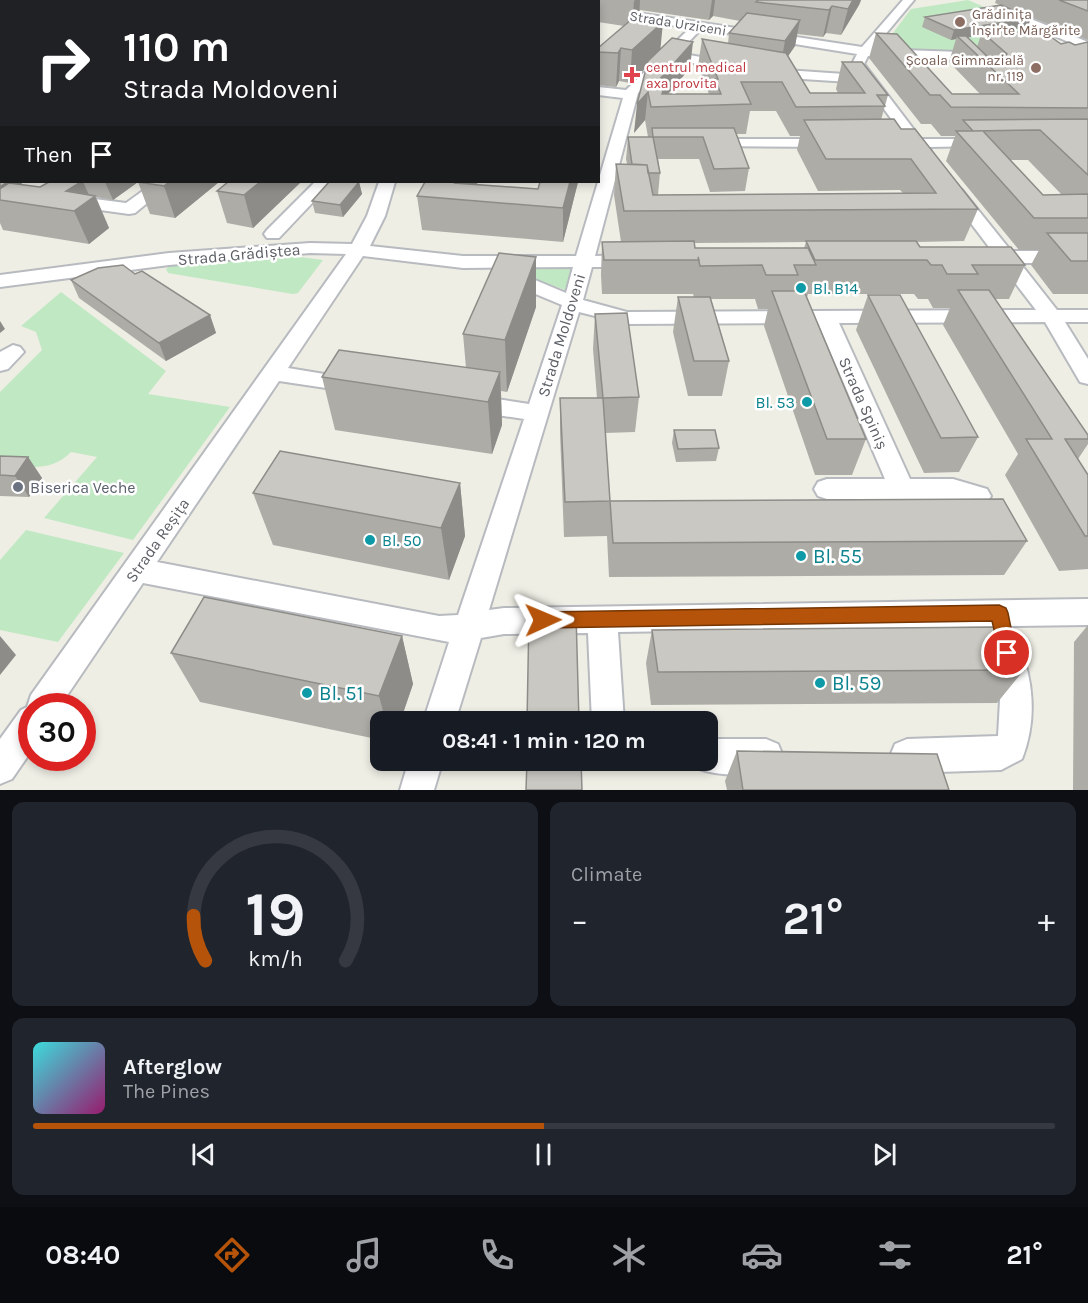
<!DOCTYPE html>
<meta charset="utf-8">
<style>
body{margin:0;font-family:Karla,sans-serif;background:#20242c;color:#f1f3f6;height:100vh;display:flex;flex-direction:column;font-size:22px;white-space:nowrap}
*{box-sizing:border-box;margin:0}
p{font-size:20px;color:#9ea1a6}
.icon{flex:none;width:33px;height:33px;fill:none;stroke:currentColor;stroke-width:2;stroke-linecap:round;stroke-linejoin:round}
.map{position:relative;height:790px;overflow:hidden}
.sheet{display:flex;flex-direction:column;gap:12px;padding:12px;background:#0d0f14;flex:1}
.sheet>*{flex:none}
.top-card{position:absolute;left:0px;top:0px;width:600px;height:183px;box-shadow:0 3px 9px #0003;background:#202124;color:#fff;overflow:hidden}
.speed{position:absolute;left:18px;top:693px;display:flex;gap:12px;font-size:30px;font-weight:700;text-align:center}
.speed>*{display:grid;place-content:center;width:78px;height:78px;border-radius:50%;background:#171b24;box-shadow:0 3px 9px #0003;line-height:1}
.speed .limit{border:9px solid #d22;background:#fff;color:#111}
.pin{position:absolute;display:grid;place-items:center;width:51px;height:51px;color:#fff;margin:-26px;border:3px solid #fff;border-radius:50%;box-shadow:0 2px 6px #0007}
.me{position:absolute;width:66px;margin:-33px;rotate:89deg;stroke-linejoin:round;filter:drop-shadow(0 0 4px #0008)}
.turn{display:flex;align-items:center;gap:21px;height:126px;padding:0 24px;font-size:27px}
.turn .icon{width:78px;height:78px;stroke-width:2.5}
.turn b{display:block;font-size:42px;line-height:51px}
.then{display:flex;align-items:center;height:57px;padding:0 24px;background:#0003;gap:12px;font-size:22px}
.big{font-size:45px;font-weight:700;line-height:1.1}
.sheet .tile{flex:1;display:flex;flex-direction:column;justify-content:center;gap:9px;min-width:0;padding:0 21px;border-radius:12px;background:#20242c}
.sheet .dial{align-items:center;gap:0}
.dial svg{height:156px;overflow:visible;fill:none;stroke:#363941;stroke-width:7;stroke-linecap:round;text-anchor:middle}
.dial text{fill:#f1f3f6;stroke:none}
.song{display:flex;align-items:center;gap:18px}
.cover{width:72px;height:72px;border-radius:9px;background:linear-gradient(135deg,hsl(180 70% 55%),hsl(320 70% 35%))}
.played{height:6px;border-radius:3px;background:linear-gradient(90deg,#b45309 50%,#363941 50%)}
.keys{display:flex;justify-content:space-around;direction:ltr}
.heat{display:flex;justify-content:space-between;align-items:center;font-size:33px;direction:ltr}
.sheet .tiles{flex:1;display:grid;gap:12px;grid-template-columns:1fr 1fr}
.tile:last-child{grid-column:span 2}
.trip{position:absolute;left:370px;top:711px;width:348px;height:60px;border-radius:12px;background:#171b24;box-shadow:0 3px 9px #0003;font-weight:700;line-height:60px;text-align:center}
.tab-bar{display:flex;height:96px;justify-content:space-around;align-items:center;background:#090b0e;color:#9ea1a6}
.tab-bar .icon{width:42px;height:42px}
.tab-bar .active{color:#b45309}
.tab-bar b{font-size:27px;color:#f1f3f6}
.map>svg:first-child{display:block}
.green{fill:#c0e8c3}
.lines{fill:none;stroke-linecap:round;stroke-linejoin:round}
.minor-casing{stroke:#b7babf;stroke-width:4}
.minor{fill:#fff;fill-rule:evenodd}
.wall{fill:#aeaca7;fill-rule:evenodd}
.shaded-wall{fill:#8d8c88}
.building{fill:#cac8c2;stroke:#8d8c88;stroke-width:1.5}
.route{fill:#b45309;stroke:#753606;stroke-width:1.5}
.education-dot{fill:#8d6e63;stroke:#fff;stroke-width:2}
.health-dot{fill:#e0444e;stroke:#fff;stroke-width:2}
.culture-dot{fill:#0f9aa8;stroke:#fff;stroke-width:2}
.worship-dot{fill:#6b7280;stroke:#fff;stroke-width:2}
.labels{text-anchor:middle;stroke-width:5;stroke-linejoin:round;paint-order:stroke}
.far-education-label{font-size:14px;fill:#785e54;stroke:#fff;text-anchor:start}
.far-street-label{font-size:14px;fill:#5c6066;stroke:#fff}
.far-health-label{font-size:14px;fill:#be3a42;stroke:#fff;text-anchor:start}
.street-label{font-size:16px;fill:#5c6066;stroke:#fff}
.culture-label{font-size:16px;fill:#0d838f;stroke:#fff;text-anchor:start}
.worship-label{font-size:16px;fill:#5b616d;stroke:#fff;text-anchor:start}
.near-culture-label{font-size:20px;fill:#0d838f;stroke:#fff;text-anchor:start}
</style>
<div class="map">
<svg width="1088" height="790" viewBox="0 0 1088 790">
<rect width="100%" height="100%" fill="#efeee5"/>
<!-- green -->
<path class="green" d="M968,0L1049,35L962,51L881,49L911,9Z
M293,256L323,260L298,293L293,294L168,273L166,269L170,266Z
M501,266H572L565,290Z
M61,292L166,371L148,394L230,407L133,540L44,518L97,457L71,452C51,473 26,467 0,463V392L42,350L36,332L21,326Z
M26,530L124,553L58,642L0,630V560Z"/>
<g class="lines">
<!-- minor casing -->
<g class="minor-casing">
<path id="minor" d="M363,0H373V2H363Z
M903,0H914L873,49L961,52L982,71L976,75L958,60L868,56L864,64L921,139H982L989,143L987,146L928,147L931,151L923,156L918,154L913,147L890,146L888,143L890,140L906,139L865,83L771,77L765,73L771,69L859,75L852,64L857,54L701,29L678,53L729,62L735,66L729,70L672,59L638,93L595,256L631,255L640,261L631,267H592L583,300L627,312L1036,310L1000,263L985,261L982,257L985,253L992,251L948,193L956,188L962,190L1011,251H1088V263H1020L1057,310H1088V322H1065L1088,359V384L1080,382L1045,322L839,323L910,479H953L987,489L991,496L987,503L978,506L953,499H827L818,496L814,489L818,482L827,479H885L818,323L627,324L579,312L489,610L504,608L1088,599V625L618,632L624,722H592L588,633L504,634L481,638L455,722H423L449,642L143,583L60,706H32V750L12,779L0,784V739L21,710L27,707L31,695L346,254L310,253L169,265L0,287V275L169,253L310,243L352,244L367,216L379,182H395L385,216L370,246L463,256H576L623,98L598,95V87L626,90L690,28L598,13V7L862,47ZM363,256L463,268L573,267L566,293L516,272H502L500,276L502,280L562,305L529,404L471,395L463,397L460,403L463,409L471,411L524,419L458,615L439,616L157,562L279,381L353,392L361,390L364,385L361,380L288,368Z
M1001,7L1088,42V50L997,12L996,10Z
M0,28H2V34H0Z
M709,139H829L836,143L829,147L704,146L702,143Z
M155,182H173L135,213L129,214L71,206L63,201L71,196L126,203Z
M315,182H332L279,238H267L264,234L267,230Z
M13,345L20,347L24,352L8,369L0,371V352Z
M1007,639L1018,643C1034,680 1037,721 1022,759L1001,770L907,773L895,768L890,756L895,744L907,739L998,736L1000,700L992,653L996,643Z
M708,739H766L778,744L783,756L778,768C756,777 718,777 696,768L693,760H708Z
M409,760H443L434,790H400Z"/>
</g>
<!-- minor -->
<use href="#minor" class="minor"/>
</g>
<!-- wall -->
<path class="wall" d="M0,0H204L202,2H2V19H0Z
M401,0H861L859,5L841,35L826,33L823,37L797,34L795,46L788,56L810,93H838L836,89L842,62L888,95L881,120L901,129L978,209L964,241L917,242L920,247L1025,265L1009,299H995L1088,435V444L1078,459L1088,475V569L1059,571L1005,475L1018,454L943,325L950,308H933L928,299H918L914,294H808L807,297L866,439L852,475H815L764,326L768,309H758L755,299H711L729,361L722,396H688L673,332L678,297H694L693,294H602L601,275L602,242H621L614,195L616,164H627L626,159L628,137H648L645,120L634,133L646,67L630,83L619,81L616,87L598,85V48L624,26L598,22V2H401ZM640,10L709,20L713,16L740,21L729,33L728,44L702,39L698,66L709,94H668L690,68L661,49L639,20ZM750,111H776L790,136H800L797,150L818,191L900,190L903,193L658,195L660,173L658,159H699L710,192L745,191L749,168L736,134H746ZM806,242L804,248H695L694,243Z
M996,0H1088V40L995,3Z
M925,17L1028,27L999,32L1061,44L1075,45L1088,42V294H1053L1031,265L1039,250H1019L946,161L955,136H941L931,124H921L869,58L876,33L952,94H980L949,62L956,39L951,40L922,27ZM981,35L977,47L967,38L970,37ZM1010,160H1028L1062,195H1043Z
M0,173L2,182H21L22,185L40,187L49,182H138L113,200L96,197L109,228L89,244L3,230L0,223Z
M138,182H219L175,218L150,214Z
M301,182L253,228L227,223L217,191Z
M359,182L362,194L343,217L315,213L312,201Z
M478,182L476,185L538,189L578,182L563,242L422,230L417,196Z
M536,257V307L507,392L501,391L502,425L492,454L335,430L322,377L466,368L463,334Z
M71,280L210,315L216,333L166,361L79,298Z
M868,295L978,437L959,472L924,473L856,330Z
M595,314L639,397L635,432L605,433L610,501L1027,541L1004,575L609,577L607,536L564,537L560,433V398H597L593,349Z
M674,430L719,448L716,461L676,462L672,443Z
M0,456L28,457L42,478L29,497L0,496Z
M460,483L465,536L449,580L273,545L253,493Z
M1088,625V790H1073L1074,642Z
M652,630L1024,670L997,703L651,705L646,663Z
M402,636L413,684L400,722H381V740L200,702L171,653Z
M737,751L949,790H727L725,781Z"/>
<!-- shaded-wall -->
<path class="shaded-wall" d="M12,0H24L25,2H12Z
M40,0H50V2H39Z
M68,0H92V2H69Z
M153,0H166L167,2H153Z
M181,0H204L202,2H181Z
M320,0H363V2H317Z
M517,0H528V2H516Z
M635,0H640L639,22L632,27L634,1Z
M712,0H715L713,16L709,20Z
M853,0H861L859,5L841,35L848,9Z
M832,6L826,33L823,37L829,10Z
M1031,18L1028,27L985,34L982,32L981,35L960,39L957,36L956,39L951,40L954,30Z
M800,20L795,46L780,68L785,41Z
M663,22L660,54L630,83L632,50Z
M693,42L690,68L656,108L659,80Z
M621,48L619,81L616,87L618,53Z
M598,52H600L598,79Z
M2,92V121L0,122V93Z
M648,92L645,120L634,133L637,104Z
M7,182H21L25,191L0,200V187Z
M81,182H83L91,199L95,196L109,228L89,244L74,211L66,191Z
M105,182H138L113,200Z
M169,182H219L175,218L164,186Z
M260,182H301L253,228L244,195Z
M359,182L362,194L343,217L340,205Z
M456,182H478L467,200L455,183Z
M570,182H578L563,242V208Z
M536,257V307L507,392L505,340Z
M210,315L216,333L166,361L159,343Z
M0,321L5,329L0,333Z
M500,372L502,425L492,454L488,402Z
M28,457L42,478L29,497L15,476Z
M460,483L465,536L449,580L441,528Z
M0,636L16,655L0,675Z
M402,636L413,684L400,722H386L379,696Z"/>
<!-- building -->
<path class="building" d="M25,0H40L39,2H26Z
M208,0H320L317,2H206Z
M435,0H517L516,2H448Z
M758,0H853L848,9L832,6L829,10L756,2Z
M1059,0H1088V11Z
M1001,5L1031,18L954,30L925,17Z
M747,13L800,20L785,41L729,33Z
M632,19L663,22L632,50L621,48L618,53L598,52V48Z
M982,32H1044L1061,44L1069,42L1075,45L1088,42V108L951,107L940,95H930L876,33L897,34L952,94H1019L957,36H966L991,60L1003,61L1007,54Z
M2,35V92L0,93V36Z
M672,38L693,42L659,80H666L662,94H721L715,79H718L702,39L786,53L810,93H865L842,62H862L888,95H877L885,106L796,107L782,82H741L751,104L651,107L648,92L637,104L648,61Z
M894,119L901,129H915L978,209L624,211L616,164L647,165L653,195L936,193L911,159H826L804,120Z
M1088,119V175L1040,130L973,131L963,120Z
M652,128H734L749,168L714,169L703,137H653L660,173H648L647,165L632,164L628,137H653Z
M956,131H983L1043,195L1088,194V218H1034Z
M0,173H2V182H7L0,187Z
M49,182H81L66,191L95,196L74,211L0,200V189L9,183L40,187Z
M138,182H169L164,186Z
M228,182H260L244,195L217,191Z
M329,182H359L340,205L312,201Z
M425,182H456L455,183L538,189L540,182H570L563,208L417,196Z
M1047,233H1088V261H1071Z
M694,241L695,248H808L816,265H794L798,275H766L762,265L700,266L698,257L699,260H604L602,242Z
M806,241H916L920,247H1011L1025,265H972L978,274H947L942,265H931L927,260H815Z
M499,253L536,257L505,340L463,334Z
M123,265L135,274L142,271L210,315L159,343L71,280L98,268Z
M958,290H989L1088,435V439H1065L1088,475V536H1085L1026,439H1052Z
M772,291H804L866,439H827Z
M868,295H900L978,437L941,438Z
M678,297H710L729,361H694Z
M627,313L639,397L603,398L595,314Z
M339,350L500,372L488,402L322,377Z
M560,398H603L610,501L565,502Z
M674,430H715L719,448L678,449Z
M280,451L460,483L441,528L253,493Z
M0,456L28,457L15,476L0,475Z
M1003,499L1027,541L613,543L610,501Z
M204,597L402,636L379,696L171,653Z
M576,614L579,722H527L529,615Z
M1005,627L1024,670L658,672L652,630Z
M737,751L937,754L949,790H743Z
M527,760H581L582,790H526Z"/>
<!-- route -->
<path class="route" d="M999,605L1006,608L1008,613L1016,653L1014,659L1007,662L1001,659L992,621L543,628L537,626L534,620L537,615L543,612Z"/>
<!-- markers -->
<g class="education-dot">
<circle cx="960" cy="22" r="6"/>
<circle cx="1036" cy="68" r="6"/>
</g>
<path class="health-dot" d="M629 66h6v6h6v6h-6v6h-6v-6h-6v-6h6z"/>
<g class="culture-dot">
<circle cx="801" cy="288" r="6"/>
<circle cx="807" cy="402" r="6"/>
<circle cx="370" cy="540" r="6"/>
<circle cx="801" cy="556" r="6"/>
<circle cx="820" cy="683" r="6"/>
<circle cx="307" cy="693" r="6"/>
</g>
<circle class="worship-dot" cx="18" cy="487" r="6"/>
<g class="labels">
<!-- far-education labels -->
<g class="far-education-label">
<text x="972" y="19">Grădinița<tspan x="972" dy="16">Înșir'te Mărgărite</tspan></text>
<text x="1024" y="65" text-anchor="end">Școala Gimnazială<tspan x="1024" dy="16">nr. 119</tspan></text>
</g>
<!-- far-street labels -->
<g class="far-street-label">
<text transform="translate(678 23) rotate(9)" y="5">Strada Urziceni</text>
</g>
<!-- far-health labels -->
<g class="far-health-label">
<text x="646" y="72">centrul medical<tspan x="646" dy="16">axa provita</tspan></text>
</g>
<!-- street labels -->
<g class="street-label">
<text transform="translate(239 254) rotate(-5)" y="6">Strada Grădiștea</text>
<text transform="translate(561 335) rotate(-73)" y="6">Strada Moldoveni</text>
<text transform="translate(864 403) rotate(66)" y="6">Strada Spiniș</text>
<text transform="translate(157 540) rotate(-55)" y="6">Strada Reșița</text>
</g>
<!-- culture labels -->
<g class="culture-label">
<text x="813" y="294">Bl. B14</text>
<text x="795" y="408" text-anchor="end">Bl. 53</text>
<text x="382" y="546">Bl. 50</text>
</g>
<!-- worship labels -->
<g class="worship-label">
<text x="30" y="493">Biserica Veche</text>
</g>
<!-- near-culture labels -->
<g class="near-culture-label">
<text x="813" y="563">Bl. 55</text>
<text x="832" y="690">Bl. 59</text>
<text x="319" y="700">Bl. 51</text>
</g>
</g>
</svg>
<div class="speed"><div class="limit">30</div></div>
<div class="pin" style="left:1007px;top:653px;background:#d93025"><svg class="icon" aria-label="arrive" viewBox="0 0 24 24"><path d="M6 21V4h12l-3 4 3 4H6"/></svg></div>
<svg class="me" style="left:543px;top:620px" viewBox="-20 -20 40 40"><path d="M0-17L14 15 0 8-14 15z" fill="#b45309" stroke="#fff" stroke-width="4"/></svg>
<div class="trip">08:41 · 1 min · 120 m</div>
<div class="top-card">
<div class="turn"><svg class="icon" aria-label="right" viewBox="0 0 24 24"><path d="M7 20v-9h11M14 6l5 5-5 5"/></svg><div><b>110 m</b>Strada Moldoveni</div></div>
<div class="then">Then<svg class="icon" aria-label="arrive" viewBox="0 0 24 24"><path d="M6 21V4h12l-3 4 3 4H6"/></svg></div>
</div>
</div>
<section class="sheet">
<div class="tiles">
<div class="tile dial"><svg viewBox="0 0 100 80">
<path d="M14 69A42 42 0 1 1 86 69"/>
<path d="M14 69A42 42 0 0 1 8 46" stroke="#b45309"/>
<text x="50" y="56" font-size="32" font-weight="700">19</text>
<text x="50" y="72" font-size="11">km/h</text>
</svg></div>
<div class="tile"><p>Climate</p>
<div class="heat"><a>−</a><b class="big">21°</b><a>+</a></div>
</div>
<div class="tile">
<div class="song"><i class="cover"></i><div><b>Afterglow</b><p>The Pines</p></div></div>
<div class="played"></div>
<div class="keys"><svg class="icon" aria-label="previous" viewBox="0 0 24 24"><path d="M18 5L8 12l10 7zM5 5v14"/></svg><svg class="icon" aria-label="pause" viewBox="0 0 24 24"><path d="M8 5v14M16 5v14"/></svg><svg class="icon" aria-label="next" viewBox="0 0 24 24"><path d="M6 5l10 7-10 7zM19 5v14"/></svg></div>
</div>
</div>
</section>
<nav class="tab-bar">
<b>08:40</b>
<svg class="icon active" aria-label="directions" viewBox="0 0 24 24"><path d="M12 3l9 9-9 9-9-9zM9 14v-3h6M13 9l2 2-2 2"/></svg>
<svg class="icon" aria-label="music" viewBox="0 0 24 24"><path d="M9 18V5l10-2v13"/><circle cx="6" cy="18" r="3"/><circle cx="16" cy="16" r="3"/></svg>
<svg class="icon" aria-label="phone" viewBox="0 0 24 24"><path d="M5 4h4l2 5-3 2q2 4 5 5l2-3 5 2v4C11 20 4 13 5 4z"/></svg>
<svg class="icon" aria-label="climate" viewBox="0 0 24 24"><path d="M12 3v18M4 7l16 10M4 17L20 7"/></svg>
<svg class="icon" aria-label="car" viewBox="0 0 24 24"><path d="M5 17H2v-5l4-1 3-4h7l3 4 3 1v5h-3M9 17h6M6 11h13"/><circle cx="7" cy="17" r="2"/><circle cx="17" cy="17" r="2"/></svg>
<svg class="icon" aria-label="filters" viewBox="0 0 24 24"><path d="M4 7h16M4 17h16"/><circle cx="9" cy="7" r="2"/><circle cx="15" cy="17" r="2"/></svg>
<b>21°</b>
</nav>
